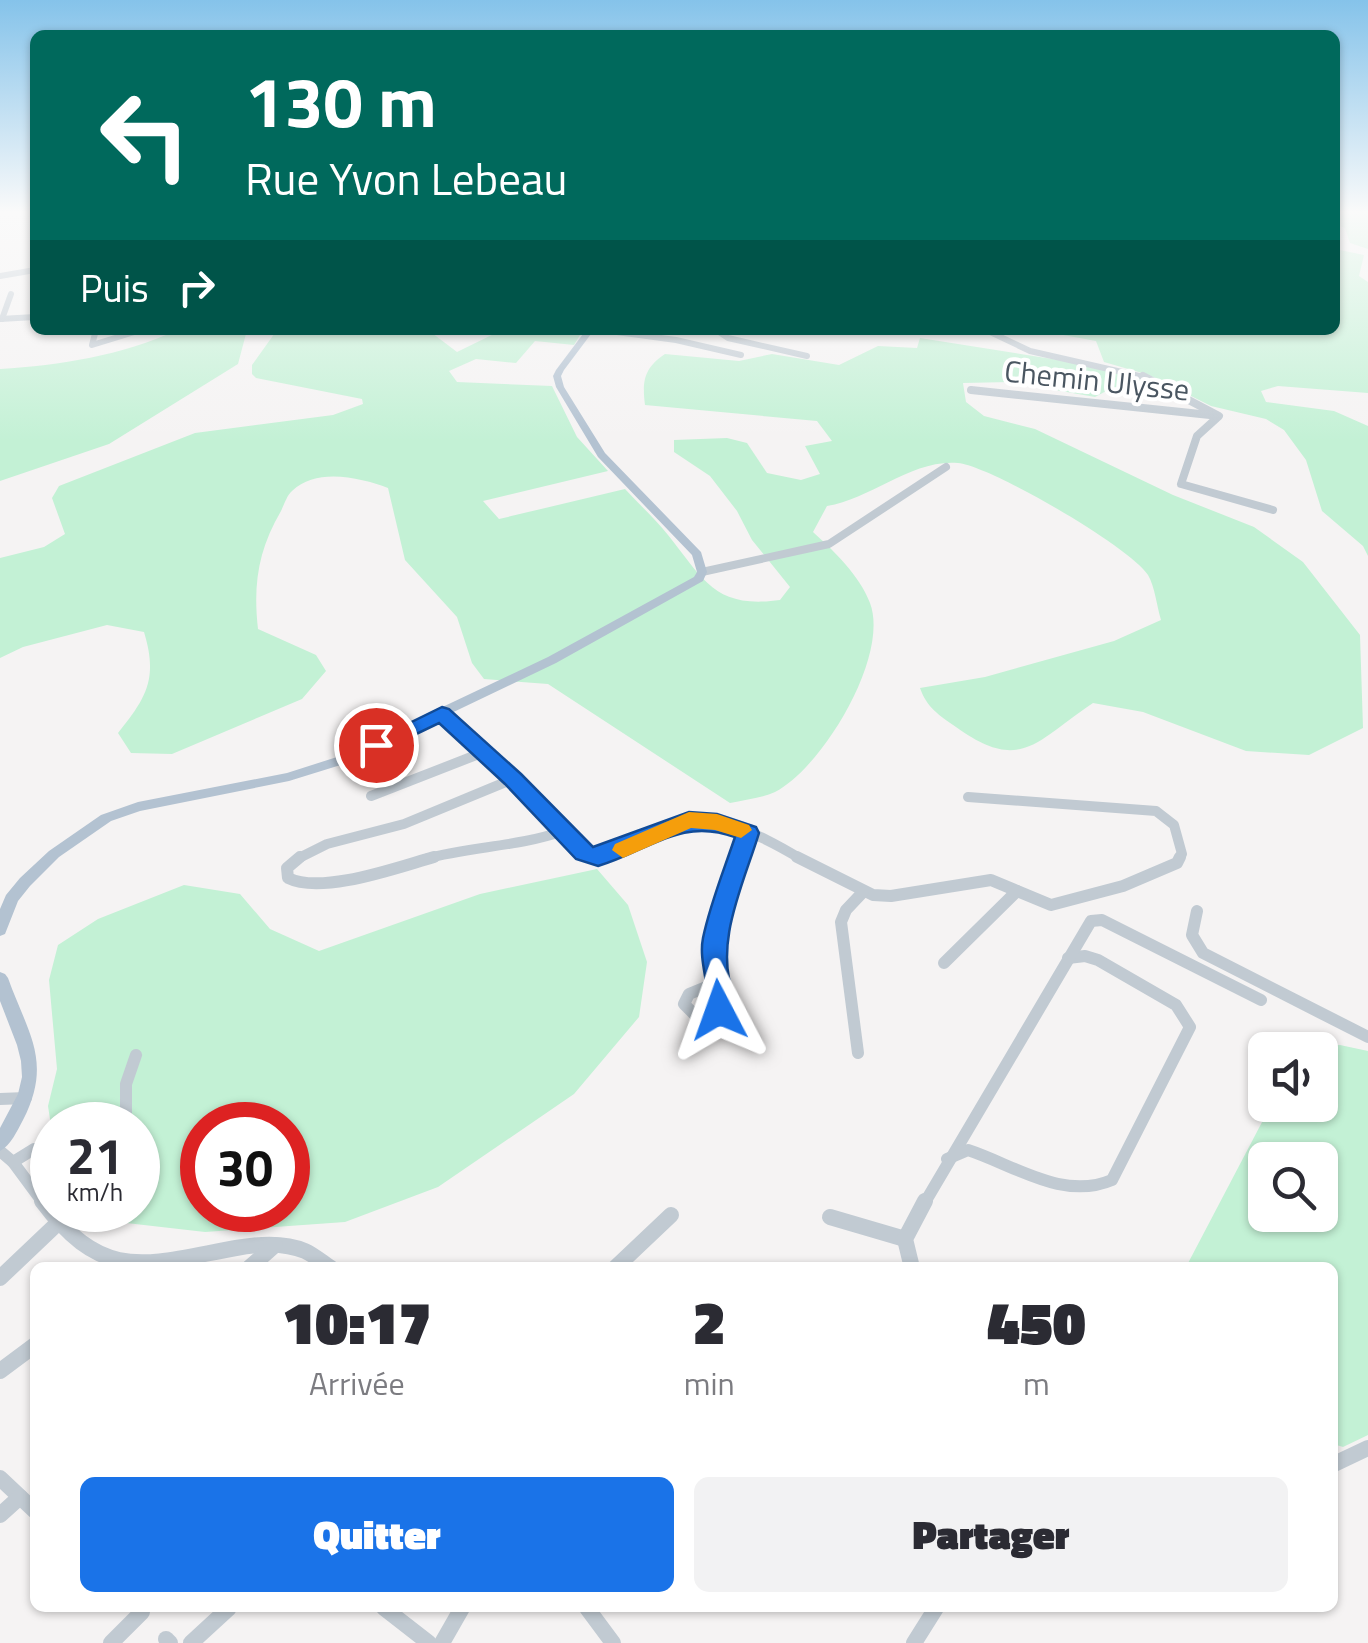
<!DOCTYPE html>
<html lang="fr">
<meta charset="utf-8">
<style>
:root{--surface:#fff;--page:#f2f2f3;--text:#2b2b33;--muted:#7c7c81;--accent:#1a73e8}
body{margin:0;font-family:"Titillium Web",sans-serif;background:var(--page);color:var(--text);height:100vh;display:flex;flex-direction:column;font-size:38px;white-space:nowrap}
*{box-sizing:border-box;margin:0}
p{font-size:32px;color:var(--muted)}
.icon{flex:none;width:55px;height:55px;fill:none;stroke:currentColor;stroke-width:2;stroke-linecap:round;stroke-linejoin:round}
.map{position:relative;flex:1;overflow:hidden}
.drawer{position:absolute;left:30px;top:1262px;width:1308px;height:350px;display:flex;flex-direction:column;background:var(--surface);border-radius:15px;box-shadow:0 2px 8px #0004}
.drawer>*{flex:none}
.guide{position:absolute;left:30px;top:30px;width:1310px;height:305px;border-radius:15px;box-shadow:0 2px 8px #0004;background:#00695c;color:#fff;overflow:hidden}
.fabs{position:absolute;left:1248px;top:1032px;display:grid;gap:20px}
.fabs a{display:grid;place-items:center;width:90px;height:90px;border-radius:15px;background:var(--surface);box-shadow:0 2px 8px #0004;font-size:50px}
.speed{position:absolute;left:30px;top:1102px;display:flex;gap:20px;font-size:50px;font-weight:700;text-align:center}
.speed>*{display:grid;place-content:center;width:130px;height:130px;border-radius:50%;background:var(--surface);box-shadow:0 2px 8px #0004;line-height:1}
.speed small{font-size:25px;font-weight:400}
.speed .limit{border:15px solid #d22;background:#fff;color:#111}
.pin{position:absolute;display:grid;place-items:center;width:85px;height:85px;color:#fff;margin:-42px;border:5px solid #fff;border-radius:50%;box-shadow:0 2px 10px #0007}
.me{position:absolute;width:110px;margin:-55px;rotate:356deg;stroke-linejoin:round;filter:drop-shadow(0 0 8px #0008)}
.turn{display:flex;align-items:center;gap:35px;height:210px;padding:0 50px;font-size:45px}
.turn .icon{width:130px;height:130px;stroke-width:2.5}
.turn b{display:block;font-size:70px;line-height:85px}
.then{display:flex;align-items:center;height:95px;padding:0 50px;background:#0003;gap:20px;font-size:38px}
.eta{display:flex;justify-content:space-evenly;align-items:center;height:170px;text-align:center}
.eta b{font-size:60px;font-weight:800;line-height:70px}
.primary-button{display:flex;gap:20px;margin-top:auto;padding:20px 50px}
.primary-button a{flex:1;height:115px;border-radius:15px;background:var(--accent);color:#fff;font-size:40px;font-weight:800;line-height:115px;text-align:center}
.primary-button a+a{background:var(--page);color:var(--text)}
.map>svg:first-child{display:block}
.green{fill:#c3f1d5;fill-rule:evenodd}
.lines{fill:none;stroke-linecap:round;stroke-linejoin:round}
.minor-far4{stroke:#c1cad2;stroke-width:6}
.minor-far3{stroke:#c1cad2;stroke-width:8}
.minor-far2{stroke:#c1cad2;stroke-width:10}
.minor-far1{stroke:#c1cad2;stroke-width:12}
.minor{stroke:#c1cad2;stroke-width:16}
.major{fill:#b3c2d1;fill-rule:evenodd}
.route{fill:#1a73e8;stroke:#114b97;stroke-width:2.5}
.slow{fill:#f59e0b}
.labels{text-anchor:middle;dominant-baseline:central;stroke-width:8;stroke-linejoin:round;paint-order:stroke}
.far-street-label{font-size:30px;fill:#4a5661;stroke:#fff}
</style>
<div class="map">
<svg width="1368" height="1643" viewBox="0 0 1368 1643">
<rect width="100%" height="100%" fill="#f5f3f3"/>
<g class="green">
<polygon points="1335,212 1368,212 1368,249 1350,243 1345,228 1335,224"/>
<polygon points="1335,249 1364,255 1359,276 1368,282 1368,393 1278,386 1261,391 1266,402 1334,411 1368,426 1368,556 1363,546 1322,511 1306,460 1284,430 1266,419 1211,406 1149,375 1104,362 1096,341 1036,330 1335,330"/>
<path d="M177,330H247L238,364L109,444L0,481V369C61,365 121,356 177,330Z"/>
<path d="M277,330H428L457,352L502,330H583L574,345L535,341L516,363L476,359L449,371L457,382L552,386L577,437L608,471L483,501L499,519L625,489C639,504 655,519 668,535C704,580 715,609 780,600L790,587L752,540L737,511L710,476L674,452V440L727,438L747,443L767,473L801,480L820,474L805,446L832,441L817,421L645,405C642,381 644,368 665,354L739,361L772,354L839,365L878,346L917,348L920,338L1109,368L1153,383L1110,389L1095,397L1010,382L963,383L966,402L984,416L1035,429L1173,495L1254,527L1303,562L1360,635L1363,728L1309,755L1246,751L1143,712L1093,703C1036,741 1021,774 956,727C939,715 927,708 920,688L985,677L1114,641L1161,620C1157,607 1155,587 1148,575C1130,547 991,466 958,463C912,459 871,499 827,506L813,532C834,551 860,576 870,603C890,656 822,768 775,792C762,798 744,800 730,803L548,684L484,679L472,663L457,617L405,560L388,488C361,478 317,467 292,491C287,495 284,505 281,511C258,550 253,585 258,629L316,655L326,671L302,699L172,754L131,753L118,733C147,697 158,678 144,632L107,625L23,647L0,658V558L44,547L65,534L52,498L59,486L195,433L333,415L363,404L362,399L256,378L252,374V365Z"/>
<path d="M597,869L628,905L647,962L639,1017L574,1094L438,1187L345,1222L205,1232L109,1221L95,1210H138V1125H52V1132L48,1106L57,1069L49,980L58,945L98,919L184,885L240,894L270,929L319,951L480,894ZM202,1125H288V1210H202Z"/>
<path d="M1340,1045L1368,1051V1435L1343,1447L1333,1444L1332,1268L1186,1267L1271,1105H1320V1050L1300,1048ZM1320,1160V1215H1265V1160Z"/>
</g>
<g class="lines">
<g class="minor-far4">
<polyline points="0,276 35,270"/>
<polyline points="0,319 35,317"/>
<polyline points="2,319 11,294"/>
<polyline points="96,330 92,345 141,330"/>
<polyline points="602,330 676,340 741,355"/>
<polyline points="716,330 728,338 807,356"/>
<polyline points="986,330 1030,351 1148,378"/>
</g>
<g class="minor-far3">
<polyline points="1143,376 1219,416 1197,436 1181,484 1273,510"/>
<polyline points="971,390 1210,415"/>
<polyline points="702,572 829,544 946,467"/>
</g>
<g class="minor-far2">
<path d="M442,714L585,853C614,857 634,845 660,833C712,809 756,832 801,859"/>
<polyline points="371,796 484,752"/>
<polyline points="968,797 1156,811 1174,825 1182,854 1179,859"/>
<polyline points="297,859 327,844 404,824 513,779"/>
<path d="M425,859C472,846 518,847 563,831"/>
<polyline points="739,859 748,833"/>
</g>
<g class="minor-far1">
<path d="M300,857L287,868L288,878C322,895 398,867 434,857"/>
<polyline points="797,857 873,895 891,896 991,880 1051,905 1123,886 1177,863 1180,857"/>
<polyline points="1197,911 1192,935 1203,953 1368,1037"/>
<polyline points="944,963 1017,891"/>
<polyline points="716,983 689,994 684,1004 699,1019 719,1010 715,940 740,857"/>
<polyline points="858,1053 841,922 846,910 863,892"/>
<polyline points="0,1099 26,1098"/>
<polyline points="126,1125 126,1084 136,1055"/>
<polyline points="0,1151 13,1162 44,1204"/>
<path d="M947,1159L968,1150C1014,1165 1063,1201 1112,1180L1190,1027L1176,1005L1098,960L1085,956L1068,958"/>
<polyline points="13,1162 34,1149 52,1149"/>
<polyline points="924,1204 1091,921 1102,920 1261,1000"/>
</g>
<g class="minor">
<path d="M42,1201C104,1284 146,1264 236,1248C258,1244 284,1242 305,1251C314,1255 323,1263 331,1268"/>
<polyline points="830,1217 905,1239"/>
<polyline points="249,1268 275,1245"/>
<polyline points="615,1268 671,1215"/>
<polyline points="912,1268 905,1239 925,1201"/>
<polyline points="0,1278 60,1221"/>
<polyline points="0,1371 35,1345"/>
<polyline points="1332,1465 1368,1448"/>
<polyline points="0,1478 35,1511"/>
<polyline points="0,1515 20,1497"/>
<polyline points="384,1608 429,1643"/>
<polyline points="587,1608 613,1643"/>
<polyline points="166,1639 170,1643"/>
<polyline points="111,1643 142,1612 138,1608"/>
<polyline points="191,1643 229,1608"/>
<polyline points="442,1643 462,1608"/>
<polyline points="914,1643 936,1608"/>
</g>
<g class="major">
<polygon points="586,330 594,330 564,370 561,376 564,387 605,453 701,552 707,572 703,581 556,663 347,763 289,781 140,811 111,821 59,857 30,886 18,901 5,934 0,936 0,909 6,895 20,878 49,851 101,815 138,802 287,773 337,757 548,657 694,577 697,572 692,555 598,457 556,387 553,376 556,370"/>
<path d="M0,972L5,974L8,978C28,1034 53,1061 23,1120C17,1131 11,1145 0,1151V1128L18,1094L22,1077L21,1061L17,1045L0,1001Z"/>
</g>
</g>
<linearGradient id="sky" x2="0" y2="1"><stop stop-color="#85c3ea"/><stop offset="0.48" stop-color="#fafafa"/><stop offset="1" stop-color="#fafafa" stop-opacity="0"/></linearGradient>
<rect width="1368" height="442" fill="url(#sky)"/>
<path class="route" d="M442,707L449,709L521,774L593,847L689,812L717,814L756,827L759,833C744,883 712,946 735,998L729,1017L719,1020L710,1017L706,1010C712,988 698,963 703,938C710,904 724,870 735,837C680,817 649,851 598,866L576,859L505,784L439,723L383,750L376,752L365,745Z"/>
<polygon class="slow" points="689,812 717,814 749,825 752,830 741,838 715,830 691,828 623,858 612,850 615,844"/>
<g class="labels">
<g class="far-street-label">
<text transform="translate(1097 380) rotate(6)">Chemin Ulysse</text>
</g>
</g>
</svg>
<div class="fabs">
<a><svg class="icon" aria-label="sound" viewBox="0 0 24 24"><path d="M4 9h4l5-4v14l-5-4H4zM17 9q2 3 0 6"/></svg></a>
<a><svg class="icon" aria-label="search" viewBox="0 0 24 24"><circle cx="10" cy="10" r="6"/><path d="M15 15l6 6"/></svg></a>
</div>
<div class="speed"><div>21<small>km/h</small></div><div class="limit">30</div></div>
<div class="pin" style="left:376px;top:745px;background:#d93025"><svg class="icon" aria-label="arrive" viewBox="0 0 24 24"><path d="M6 21V4h12l-3 4 3 4H6"/></svg></div>
<svg class="me" style="left:719px;top:1010px" viewBox="-20 -20 40 40"><path d="M0-17L14 15 0 8-14 15z" fill="#1a73e8" stroke="#fff" stroke-width="4"/></svg>
<div class="guide">
<div class="turn"><svg class="icon" aria-label="left" viewBox="0 0 24 24"><path d="M17 20v-9H6M10 6l-5 5 5 5"/></svg><div><b>130 m</b>Rue Yvon Lebeau</div></div>
<div class="then">Puis<svg class="icon" aria-label="right" viewBox="0 0 24 24"><path d="M7 20v-9h11M14 6l5 5-5 5"/></svg></div>
</div>
<section class="drawer">
<div class="eta">
<div><b>10:17</b><p>Arrivée</p></div>
<div><b>2</b><p>min</p></div>
<div><b>450</b><p>m</p></div>
</div>
<div class="primary-button"><a>Quitter</a><a>Partager</a></div>
</section>
</div>
